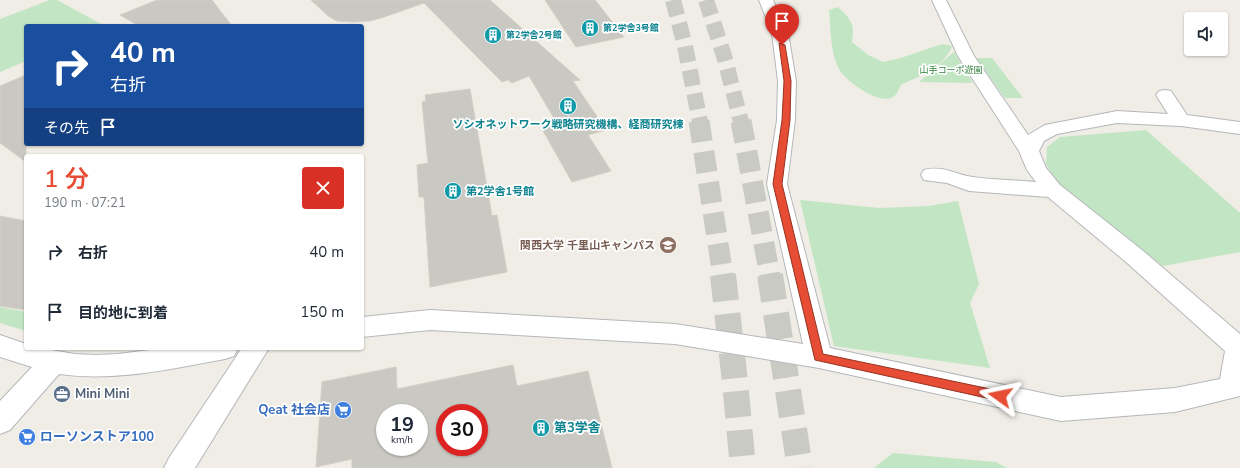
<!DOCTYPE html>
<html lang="ja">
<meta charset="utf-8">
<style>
:root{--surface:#fff;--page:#f6f6f7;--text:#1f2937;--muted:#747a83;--accent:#e64d34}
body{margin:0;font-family:"Nunito Sans","Noto Sans JP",sans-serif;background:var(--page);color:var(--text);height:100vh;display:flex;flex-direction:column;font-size:15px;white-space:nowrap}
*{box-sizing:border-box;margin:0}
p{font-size:13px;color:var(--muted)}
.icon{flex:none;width:22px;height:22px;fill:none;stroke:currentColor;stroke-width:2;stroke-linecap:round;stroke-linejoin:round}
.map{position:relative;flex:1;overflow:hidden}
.drawer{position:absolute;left:24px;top:154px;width:340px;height:196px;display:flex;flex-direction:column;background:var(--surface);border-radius:4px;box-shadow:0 1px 3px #0004}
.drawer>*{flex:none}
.banner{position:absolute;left:24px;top:24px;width:340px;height:122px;border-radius:4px;box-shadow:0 1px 3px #0004;background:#1a4fa0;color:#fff;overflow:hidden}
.buttons{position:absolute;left:1184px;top:12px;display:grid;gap:8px}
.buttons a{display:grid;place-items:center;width:44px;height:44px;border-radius:4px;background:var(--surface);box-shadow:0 1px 3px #0004;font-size:20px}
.speed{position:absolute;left:376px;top:404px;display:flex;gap:8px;font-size:20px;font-weight:700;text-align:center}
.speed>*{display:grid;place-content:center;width:52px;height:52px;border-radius:50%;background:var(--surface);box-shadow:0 1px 3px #0004;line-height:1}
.speed small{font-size:10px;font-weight:400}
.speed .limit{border:6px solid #d22;background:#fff;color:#111}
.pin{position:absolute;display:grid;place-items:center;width:34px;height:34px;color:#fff;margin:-41px -17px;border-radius:50% 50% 50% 0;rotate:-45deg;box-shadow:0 0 4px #0007}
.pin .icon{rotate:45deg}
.me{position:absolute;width:44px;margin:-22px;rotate:282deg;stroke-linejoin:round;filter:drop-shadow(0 0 3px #0008)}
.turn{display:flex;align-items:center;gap:14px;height:84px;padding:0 20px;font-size:18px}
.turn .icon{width:52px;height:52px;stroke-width:2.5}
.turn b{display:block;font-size:28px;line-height:34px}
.then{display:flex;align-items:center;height:38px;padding:0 20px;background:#0003;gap:8px;font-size:15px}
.round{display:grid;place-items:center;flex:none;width:42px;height:42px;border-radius:4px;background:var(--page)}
.overview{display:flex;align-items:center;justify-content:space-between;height:68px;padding:0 20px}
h1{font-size:24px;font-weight:600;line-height:30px;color:var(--accent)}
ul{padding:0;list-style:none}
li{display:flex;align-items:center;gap:12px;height:60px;padding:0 20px}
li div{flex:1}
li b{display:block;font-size:15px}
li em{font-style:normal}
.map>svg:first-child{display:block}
.green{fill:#c2e6c4}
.building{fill:#cac8c2;stroke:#d3cfc3;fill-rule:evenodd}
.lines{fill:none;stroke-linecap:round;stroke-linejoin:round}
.highway-tunnel-far2{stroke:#cacac5;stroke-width:16;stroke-dasharray:16 8;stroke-linecap:butt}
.highway-tunnel-far1{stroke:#cacac5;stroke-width:21;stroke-dasharray:21 10;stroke-linecap:butt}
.highway-tunnel{stroke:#cacac5;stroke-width:26;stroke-dasharray:26 13;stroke-linecap:butt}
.minor-casing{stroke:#b5b7bb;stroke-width:2}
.minor{fill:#fff;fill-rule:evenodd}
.route{fill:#e64d34;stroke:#963222}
.labels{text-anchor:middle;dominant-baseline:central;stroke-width:3.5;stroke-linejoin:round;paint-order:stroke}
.far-culture-label{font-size:9px;font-weight:bold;fill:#0d838f;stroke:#fff;text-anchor:start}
.far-park-label{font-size:9px;fill:#36823f;stroke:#fff}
.culture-label{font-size:11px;font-weight:bold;fill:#0d838f;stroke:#fff}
.education-label{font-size:11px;font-weight:bold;fill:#785e54;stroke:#fff;text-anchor:end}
.near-service-label{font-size:13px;font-weight:bold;fill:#4e5e75;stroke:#fff;text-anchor:start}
.near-shop-label{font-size:13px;font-weight:bold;fill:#366cbe;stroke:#fff;text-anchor:end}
.near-culture-label{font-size:13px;font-weight:bold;fill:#0d838f;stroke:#fff;text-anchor:start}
</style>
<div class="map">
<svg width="1240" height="468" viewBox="0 0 1240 468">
<rect width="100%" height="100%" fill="#efede5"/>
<g class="green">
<polygon points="50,0 57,0 105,26 26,26 26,61 0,72 0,19"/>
<path d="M838,7C851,19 855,24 852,42L868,55L883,62L901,58L942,44L952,46C945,66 920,77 902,84C899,88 896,97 891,98C877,103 849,83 841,72C830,56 831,29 829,10Z"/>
<polygon points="954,52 973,83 919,82"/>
<polygon points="976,58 992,58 1023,98 1005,98"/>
<polygon points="1146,130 1240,213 1240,252 1163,266 1064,190 1053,176 1046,164 1047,147 1060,137"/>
<polygon points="800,200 879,208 929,206 958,201 979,284 970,303 990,368 834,346"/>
<polygon points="0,307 26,312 26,331 0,323"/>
<polygon points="893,453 996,462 1007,468 874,468"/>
</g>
<g class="building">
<polygon points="157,0 212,0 232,26 139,26 120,15"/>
<polygon points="311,0 490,0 580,80 573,81 606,130 588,135 611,171 572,182 542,129 558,125 529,76 512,83 508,80 502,82 424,3 384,17 370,21 353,22 337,21 328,16"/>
<polygon points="545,0 595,0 624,37 576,47"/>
<polygon points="26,75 26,162 0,143 0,86"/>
<polygon points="470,89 492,216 497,215 507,272 430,287 424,197 419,197 417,165 428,163 422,102 426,101 425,95"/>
<polygon points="0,216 26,221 26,310 0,306"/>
<path d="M513,365L517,386L588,371L612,468H352V459L316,467L322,382L396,367L397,389ZM385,413H419V447H385ZM445,413H479V447H445Z"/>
</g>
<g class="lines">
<g class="highway-tunnel-far2">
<polyline points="673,0 685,46 700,122"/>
<polyline points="706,0 725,59 741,122"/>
</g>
<g class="highway-tunnel-far1">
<polyline points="699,121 723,276"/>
<polyline points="741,121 770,276"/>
</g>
<g class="highway-tunnel">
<polyline points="723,275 735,382 743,468"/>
<polyline points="770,275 800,468"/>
</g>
<defs>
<g id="minor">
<path d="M759,0H773L788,33L796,81L795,120L787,184L830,348L1061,397L1175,388L1220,379L1225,351L1126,262L1048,197L969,191L947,183L924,180L921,175L924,170C944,165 955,175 973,177C993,180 1015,180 1036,182L1027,170L1019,151L958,56L932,0H946L974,56L1028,135L1045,125L1117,111L1168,114L1156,95L1159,91L1165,90L1171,91L1187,115L1240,122V134L1181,126L1117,123L1057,134L1044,141L1039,151L1046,168L1060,185L1142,250L1240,334V396L1175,412L1061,421L819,368L675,344L430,330L362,337V317L430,310L675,324L803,344L767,184L777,120L778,81L772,33Z"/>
<path d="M0,335L26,344V348H41L74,354L96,355L118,354L165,348H238L234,356L225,359C170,369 115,382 59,374L10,430L0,434V401L32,367L0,357Z"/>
<polygon points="242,348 269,348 195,468 164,468 169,458"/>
</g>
</defs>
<use href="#minor" class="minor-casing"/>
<use href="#minor" class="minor"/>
</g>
<polygon class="route" points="779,43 785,45 791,81 790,120 782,184 823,354 1000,391 1004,393 1006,396 1004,400 1000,401 815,360 773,184 782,120 784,81"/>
<defs>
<symbol id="building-disc" viewBox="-11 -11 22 22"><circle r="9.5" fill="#0f9aa8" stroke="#fff"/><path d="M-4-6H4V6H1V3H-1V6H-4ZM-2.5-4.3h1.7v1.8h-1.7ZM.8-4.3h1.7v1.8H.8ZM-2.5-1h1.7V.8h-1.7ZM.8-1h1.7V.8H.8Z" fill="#fff"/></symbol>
<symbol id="university-disc" viewBox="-11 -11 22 22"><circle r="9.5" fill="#8d6e63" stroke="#fff"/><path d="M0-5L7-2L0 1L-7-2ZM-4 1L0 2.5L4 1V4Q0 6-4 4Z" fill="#fff"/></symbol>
<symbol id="office-disc" viewBox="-11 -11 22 22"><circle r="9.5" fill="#5c6f8a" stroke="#fff"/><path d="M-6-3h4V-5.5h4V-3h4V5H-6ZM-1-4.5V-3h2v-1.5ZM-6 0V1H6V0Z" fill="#fff"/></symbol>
<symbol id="supermarket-disc" viewBox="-11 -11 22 22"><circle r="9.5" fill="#3f7fe0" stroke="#fff"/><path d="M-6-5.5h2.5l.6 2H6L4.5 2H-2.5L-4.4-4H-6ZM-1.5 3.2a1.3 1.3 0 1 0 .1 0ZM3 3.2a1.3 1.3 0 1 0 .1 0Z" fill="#fff"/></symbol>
</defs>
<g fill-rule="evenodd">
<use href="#building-disc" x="580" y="18" width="20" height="20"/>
<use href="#building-disc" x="483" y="25" width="20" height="20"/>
<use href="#building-disc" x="558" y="96" width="20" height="20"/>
<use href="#building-disc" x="443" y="181" width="20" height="20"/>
<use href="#university-disc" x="658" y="235" width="20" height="20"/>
<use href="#office-disc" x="52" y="384" width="20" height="20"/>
<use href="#supermarket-disc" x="333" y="400" width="20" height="20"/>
<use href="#building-disc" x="531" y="418" width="20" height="20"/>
<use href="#supermarket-disc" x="17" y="427" width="20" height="20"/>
</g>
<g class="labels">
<g class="far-culture-label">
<text x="603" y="28">第2学舎3号館</text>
<text x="506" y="35">第2学舎2号館</text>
</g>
<g class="far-park-label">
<text x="951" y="70">山手コーポ遊園</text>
</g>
<g class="culture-label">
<text x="568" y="124">ソシオネットワーク戦略研究機構、経商研究棟</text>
<text x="466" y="191" text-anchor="start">第2学舎1号館</text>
</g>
<g class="education-label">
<text x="655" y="245">関西大学 千里山キャンパス</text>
</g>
<g class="near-service-label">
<text x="75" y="394">Mini Mini</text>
</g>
<g class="near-shop-label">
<text x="330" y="410">Qeat 社会店</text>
<text x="40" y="437" text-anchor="start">ローソンストア100</text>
</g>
<g class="near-culture-label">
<text x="554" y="428">第3学舎</text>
</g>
</g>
</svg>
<div class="buttons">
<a><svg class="icon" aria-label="sound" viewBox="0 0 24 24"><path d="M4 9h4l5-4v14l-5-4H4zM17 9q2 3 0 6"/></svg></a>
</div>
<div class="speed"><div>19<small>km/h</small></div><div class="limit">30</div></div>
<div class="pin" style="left:782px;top:45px;background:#d93025"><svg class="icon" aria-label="arrive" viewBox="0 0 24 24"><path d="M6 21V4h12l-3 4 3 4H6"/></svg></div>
<svg class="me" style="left:1000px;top:396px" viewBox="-20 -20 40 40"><path d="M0-17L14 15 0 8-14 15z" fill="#e64d34" stroke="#fff" stroke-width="4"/></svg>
<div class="banner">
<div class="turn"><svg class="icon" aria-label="right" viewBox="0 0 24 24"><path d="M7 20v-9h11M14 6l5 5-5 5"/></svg><div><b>40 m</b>右折</div></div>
<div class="then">その先<svg class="icon" aria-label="arrive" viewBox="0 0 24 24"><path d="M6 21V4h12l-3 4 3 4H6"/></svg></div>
</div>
<section class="drawer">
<div class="overview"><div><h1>1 分</h1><p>190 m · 07:21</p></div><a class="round" style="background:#d93025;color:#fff"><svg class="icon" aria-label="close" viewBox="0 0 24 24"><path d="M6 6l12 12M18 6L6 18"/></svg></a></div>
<ul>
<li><svg class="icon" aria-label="right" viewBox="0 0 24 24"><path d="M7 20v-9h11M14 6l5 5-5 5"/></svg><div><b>右折</b></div><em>40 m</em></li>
<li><svg class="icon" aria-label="arrive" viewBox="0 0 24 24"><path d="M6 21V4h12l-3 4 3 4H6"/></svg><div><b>目的地に到着</b></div><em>150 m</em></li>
</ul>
</section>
</div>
